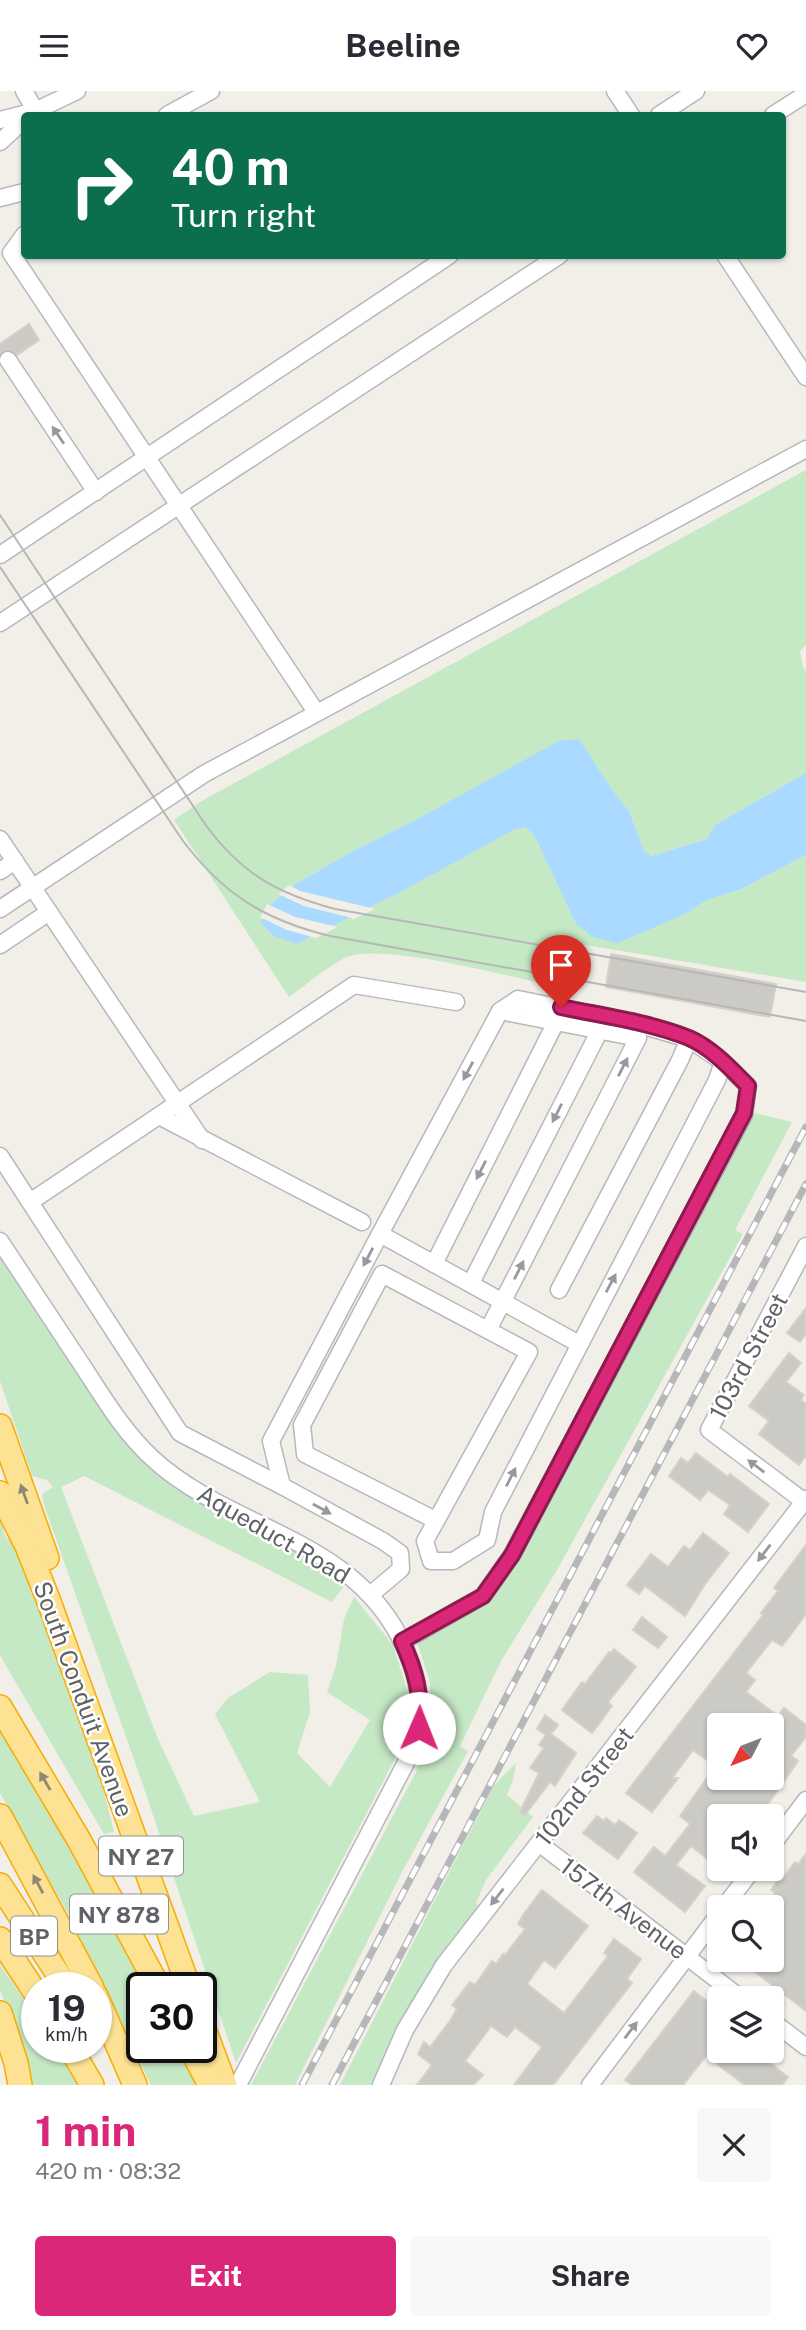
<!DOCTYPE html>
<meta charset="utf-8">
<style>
:root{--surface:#fff;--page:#f7f7f7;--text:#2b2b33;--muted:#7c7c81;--accent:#db2777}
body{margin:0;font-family:"Public Sans",sans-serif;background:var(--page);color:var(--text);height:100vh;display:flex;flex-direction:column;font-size:26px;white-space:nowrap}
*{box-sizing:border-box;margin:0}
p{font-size:23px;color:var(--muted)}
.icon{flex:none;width:38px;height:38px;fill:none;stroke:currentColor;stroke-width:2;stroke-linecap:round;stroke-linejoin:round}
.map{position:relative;height:1994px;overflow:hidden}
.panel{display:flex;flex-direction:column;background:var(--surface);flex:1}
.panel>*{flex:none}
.top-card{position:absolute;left:21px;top:21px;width:765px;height:147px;border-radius:7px;box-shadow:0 2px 5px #0004;background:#0b6e4f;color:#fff;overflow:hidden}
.needle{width:46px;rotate:228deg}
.tools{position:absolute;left:707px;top:1622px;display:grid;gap:14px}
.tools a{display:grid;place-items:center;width:77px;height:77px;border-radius:7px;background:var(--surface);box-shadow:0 2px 5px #0004;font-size:35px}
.speed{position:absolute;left:21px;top:1881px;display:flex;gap:14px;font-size:35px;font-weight:700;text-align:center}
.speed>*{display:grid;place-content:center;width:91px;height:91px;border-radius:50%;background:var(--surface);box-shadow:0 2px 5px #0004;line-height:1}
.speed small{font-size:18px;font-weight:400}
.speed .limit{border:4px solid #111;border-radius:10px;background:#fff;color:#111}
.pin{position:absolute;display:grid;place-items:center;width:60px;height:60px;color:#fff;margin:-72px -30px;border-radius:50% 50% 50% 0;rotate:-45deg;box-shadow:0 0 7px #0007}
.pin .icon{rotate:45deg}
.me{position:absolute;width:77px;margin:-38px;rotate:1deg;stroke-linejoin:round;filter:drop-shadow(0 0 5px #0008)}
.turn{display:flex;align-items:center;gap:24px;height:147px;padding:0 35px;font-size:32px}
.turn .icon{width:91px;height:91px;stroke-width:2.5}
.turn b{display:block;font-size:49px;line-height:60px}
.round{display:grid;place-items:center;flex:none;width:74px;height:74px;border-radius:7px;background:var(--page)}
.head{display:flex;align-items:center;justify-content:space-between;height:119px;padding:0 35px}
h1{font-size:42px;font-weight:700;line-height:52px;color:var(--accent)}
.button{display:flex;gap:14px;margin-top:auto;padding:14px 35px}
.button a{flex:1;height:80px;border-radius:7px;background:var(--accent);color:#fff;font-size:28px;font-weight:700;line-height:80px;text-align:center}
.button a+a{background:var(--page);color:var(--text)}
header{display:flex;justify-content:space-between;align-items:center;height:91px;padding:0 35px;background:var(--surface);font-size:32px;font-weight:700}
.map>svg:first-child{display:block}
.green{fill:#c5e8c5}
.water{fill:#aadaff}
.pier{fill:#f1efe8}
.building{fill:#cccac5;stroke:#d6d1c6;stroke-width:2}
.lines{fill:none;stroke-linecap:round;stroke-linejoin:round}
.minor-tunnel{stroke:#ccccc8;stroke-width:16;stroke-dasharray:16 8;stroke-linecap:butt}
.minor-casing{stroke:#b5b8bc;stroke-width:19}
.highway-casing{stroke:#f9ab00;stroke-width:26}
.minor{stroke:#fff;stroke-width:16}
.highway{stroke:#fde293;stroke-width:23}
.tram{stroke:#b6b7b8;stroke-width:2}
.rail-casing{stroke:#b6b7b8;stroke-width:7}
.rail{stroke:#fff;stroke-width:4.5;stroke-dasharray:13;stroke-linecap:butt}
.oneway{fill:#979a9d}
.oneway2{fill:#8e8975}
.route-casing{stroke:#8e194d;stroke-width:18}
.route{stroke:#db2777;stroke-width:12}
.labels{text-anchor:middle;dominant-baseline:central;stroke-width:5;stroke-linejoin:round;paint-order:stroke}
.shield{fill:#fff;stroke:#8f9295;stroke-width:2}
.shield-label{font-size:23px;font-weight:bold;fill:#5f6368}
.street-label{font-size:24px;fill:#5f6368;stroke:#fff}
</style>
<header><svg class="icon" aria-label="menu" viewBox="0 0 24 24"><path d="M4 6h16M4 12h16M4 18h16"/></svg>Beeline<svg class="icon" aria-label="heart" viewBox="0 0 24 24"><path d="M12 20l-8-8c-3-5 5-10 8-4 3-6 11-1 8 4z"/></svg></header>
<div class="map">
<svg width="806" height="1994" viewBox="0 0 806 1994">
<rect width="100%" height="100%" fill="#f1efe8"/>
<g class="green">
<path d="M806,379V554L800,560L803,576L806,581V682L715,734L707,748L652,765L644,760L629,720L613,700L579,648L355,759L297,792L270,814L297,853L408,797L515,737L525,736L534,744L576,833L687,822L707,809L741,798L806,764V891L550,848L545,893C503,884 382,852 347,866C332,872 303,896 289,906L174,729L200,711Z"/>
<polygon points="738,1018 792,1031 735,1139 743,1143 557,1479 501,1570 460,1655 468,1660 402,1781 295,1994 251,1994 416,1681 432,1630 430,1591 418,1554 419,1550 477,1518 496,1500 512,1470 501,1464"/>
<polygon points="0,1165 114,1337 143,1371 176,1397 312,1470 335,1484 344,1495 332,1511 84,1385 61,1396 158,1648 194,1725 260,1711 215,1623 228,1607 270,1581 308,1584 310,1621 297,1662 330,1696 370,1629 327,1601 336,1575 344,1528 354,1506 393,1554 410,1608 399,1660 236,1972 143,1694 44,1414 42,1403 53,1396 47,1389 32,1385 0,1290"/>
<polygon points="0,1430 6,1448 14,1445 97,1672 114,1741 104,1743 0,1564"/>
<polygon points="0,1635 102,1812 148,1897 142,1897 142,1956 180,1957 199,1994 151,1994 70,1826 0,1702"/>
<polygon points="516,1672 513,1689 507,1704 533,1726 486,1789 476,1812 479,1816 403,1929 372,1994 340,1994 494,1694"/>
<polygon points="0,1874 37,1927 37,1956 55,1957 77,1994 27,1994 16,1939 0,1899"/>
</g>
<polygon class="water" points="579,648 613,700 629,720 644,760 652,765 707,748 715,734 806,682 806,764 741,798 707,809 687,822 618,852 593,846 576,833 534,744 525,736 515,738 408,797 297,853 274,845 261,832 270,814 297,792 355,759 423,725 559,650"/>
<g class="pier">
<polygon points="289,794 300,800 375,818 352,829 352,827 304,815 278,803"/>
<polygon points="267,813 295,826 338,836 316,847 287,839 260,826"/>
</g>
<g class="building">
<polygon points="29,233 39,249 17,264 8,259 0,263 0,253"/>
<polygon points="611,863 776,893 770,926 606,896"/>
<polygon points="806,1217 806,1243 800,1251 787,1242"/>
<polygon points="789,1262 801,1272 786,1291 804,1304 801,1309 806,1313 806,1364 799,1374 759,1343 769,1330 749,1315"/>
<polygon points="696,1362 728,1386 730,1383 769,1413 748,1441 724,1423 730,1414 708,1399 700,1409 669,1385 681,1367 688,1372"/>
<polygon points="703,1442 729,1462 705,1493 685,1525 645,1495 639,1503 627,1494 651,1463 668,1476 684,1455 690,1459"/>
<polygon points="806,1454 806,1523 782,1555 772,1549 746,1582 755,1589 746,1601 778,1625 784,1617 806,1634 806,1646 791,1665 798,1670 759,1726 719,1726 719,1777 691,1755 676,1774 705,1795 685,1821 634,1781 654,1756 665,1765 690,1733 680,1725 707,1687 772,1687 772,1634 719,1634 719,1678 693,1659 672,1687 678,1687 652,1721 626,1702 763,1524 761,1522 778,1500 774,1497"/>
<polygon points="642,1526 667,1546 658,1557 633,1539"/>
<polygon points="614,1558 636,1576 608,1611 612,1615 592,1642 562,1619 582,1591 585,1593 609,1561 611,1562"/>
<polygon points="545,1624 558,1634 551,1643 576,1662 555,1695 550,1691 525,1724 520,1721 539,1682 530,1677 544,1657 539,1654 546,1644 537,1638"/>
<polygon points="597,1725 604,1730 606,1727 615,1734 619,1729 637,1742 618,1768 583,1742"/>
<polygon points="806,1763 806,1920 750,1877 756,1869 772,1869 772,1816 764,1816 775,1802 771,1799 778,1789 780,1791 795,1771 798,1773"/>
<polygon points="542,1799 588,1835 555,1877 544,1869 527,1893 564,1922 608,1865 604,1862 614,1848 641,1868 627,1888 632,1892 553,1994 514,1994 542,1956 515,1936 507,1946 491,1935 465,1970 483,1984 473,1994 417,1994 432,1974 418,1963 424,1951 430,1956 450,1930 457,1918 452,1914 470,1891 475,1894 492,1870 496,1873 503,1863 505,1864 525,1838 518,1833 523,1824"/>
<polygon points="694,1900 719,1920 719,1960 754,1960 788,1986 782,1994 745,1994 706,1965 683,1994 632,1994 625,1989"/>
</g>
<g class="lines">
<polyline class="minor-tunnel" points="0,257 8,269"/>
<defs>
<g id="minor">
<polyline points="24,0 38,24"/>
<polyline points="615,0 631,24"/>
<polyline points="167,24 211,0"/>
<polyline points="659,24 696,0"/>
<polyline points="773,24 806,3"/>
<polyline points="0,29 35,20 77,0"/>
<polyline points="0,51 24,29"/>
<polyline points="0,107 24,101"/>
<polyline points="24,144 11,162 316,621"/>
<polyline points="725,164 806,286"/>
<polyline points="8,269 96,401"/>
<polyline points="0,464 450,164"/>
<polyline points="0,532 560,164"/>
<polyline points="0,748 202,1049"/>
<polyline points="0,780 15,770"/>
<polyline points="0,818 204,683 806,358"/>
<polyline points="0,854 49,821"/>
<polyline points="159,1025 362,1131"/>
<polyline points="0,1065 180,1342 282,1395"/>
<polyline points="30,1111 354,894 456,911"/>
<polyline points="380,1143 500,920 518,908 630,931 689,948 723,971 748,995 744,1024 512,1464 483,1505 402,1551"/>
<path d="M0,1150C27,1191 54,1232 82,1274C103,1306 123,1340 152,1367C232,1441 355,1445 405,1557C421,1591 424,1624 412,1660L238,1994"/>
<polyline points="806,1155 709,1339 806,1412"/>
<polyline points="434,1173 556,931"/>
<polyline points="471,1192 600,939"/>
<polyline points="559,1199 680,969 689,948"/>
<polyline points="488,1239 638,947 500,920"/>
<polyline points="435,1429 305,1363 302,1334 382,1183 529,1261 425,1450 431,1470 453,1470 487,1449 493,1421 717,989 723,971"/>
<polyline points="370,1504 401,1478 400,1462 383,1450 282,1395 271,1350 380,1143 579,1253"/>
<polyline points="540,1753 742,1908"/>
<polyline points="772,1754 806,1709"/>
<polyline points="724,1816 753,1778"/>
<polyline points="772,1930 806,1956"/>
<polyline points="381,1994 405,1939 444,1874 806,1408"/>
<polyline points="590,1994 719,1823"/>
</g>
<g id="highway">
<polyline points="0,1335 47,1467"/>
<polyline points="0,1402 27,1455 48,1508 189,1897"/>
<polyline points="0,1616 79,1749 159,1897"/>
<polyline points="0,1725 92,1897"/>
<polyline points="0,1794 67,1897"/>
<polyline points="0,1848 37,1904"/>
<polyline points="96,1905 135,1994"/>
<polyline points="0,1922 16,1972 20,1994"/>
<polyline points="201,1930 225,1994"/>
<polyline points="70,1956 92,1994"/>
<polyline points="190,1956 210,1994"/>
</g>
</defs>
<use href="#minor" class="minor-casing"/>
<use href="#highway" class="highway-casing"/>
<use href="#minor" class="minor"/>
<use href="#highway" class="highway"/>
<g class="tram">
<path d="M0,424L207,736C243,784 279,803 335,818L806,901"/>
<path d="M0,476L183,750C224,804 265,829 330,845L806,930"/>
</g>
<defs>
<g id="rail">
<polyline points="302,1994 806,1036"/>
<polyline points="332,1994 806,1093"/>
</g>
</defs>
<use href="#rail" class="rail-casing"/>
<use href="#rail" class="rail"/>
</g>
<defs><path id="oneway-solid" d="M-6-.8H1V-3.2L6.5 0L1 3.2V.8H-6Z" transform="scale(1.75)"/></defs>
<g class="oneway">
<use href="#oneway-solid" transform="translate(58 344) rotate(-124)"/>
<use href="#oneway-solid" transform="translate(623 976) rotate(-63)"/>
<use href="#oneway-solid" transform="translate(468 980) rotate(118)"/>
<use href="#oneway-solid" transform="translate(557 1022) rotate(117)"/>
<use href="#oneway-solid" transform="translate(481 1079) rotate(117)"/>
<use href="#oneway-solid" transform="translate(368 1166) rotate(118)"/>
<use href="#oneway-solid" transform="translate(519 1179) rotate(-63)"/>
<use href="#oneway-solid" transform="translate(611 1192) rotate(-62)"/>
<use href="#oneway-solid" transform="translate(756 1375) rotate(-143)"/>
<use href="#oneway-solid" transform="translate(511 1386) rotate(-63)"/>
<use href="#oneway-solid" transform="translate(322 1418) rotate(29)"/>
<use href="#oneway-solid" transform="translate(764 1462) rotate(128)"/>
<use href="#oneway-solid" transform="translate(497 1806) rotate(128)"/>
<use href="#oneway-solid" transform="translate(631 1939) rotate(-53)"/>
</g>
<g class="oneway2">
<use href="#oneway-solid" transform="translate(24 1403) rotate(-110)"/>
<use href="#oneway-solid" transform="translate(45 1690) rotate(-120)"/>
<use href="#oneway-solid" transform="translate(38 1793) rotate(-118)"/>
</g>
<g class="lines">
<defs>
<path id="route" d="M419,1637C423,1605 415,1579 402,1550L483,1505L512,1464L744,1022L748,995C731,978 712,957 689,947C649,931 603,925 561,916"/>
</defs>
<use href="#route" class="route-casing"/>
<use href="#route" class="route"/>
</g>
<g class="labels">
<g class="shield">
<rect x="99" y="1745.5" width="84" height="39" rx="5"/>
<rect x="70" y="1803.5" width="98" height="39" rx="5"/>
<rect x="11" y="1825.5" width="46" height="39" rx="5"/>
</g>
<g class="shield-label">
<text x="141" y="1765">NY 27</text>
<text x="119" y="1823">NY 878</text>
<text x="34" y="1845">BP</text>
</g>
<g class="street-label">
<text transform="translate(748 1265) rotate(-62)">103rd Street</text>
<text transform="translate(274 1443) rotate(30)">Aqueduct Road</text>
<text transform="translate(84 1608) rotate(70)">South Conduit Avenue</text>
<text transform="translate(584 1695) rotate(-52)">102nd Street</text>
<text transform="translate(624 1817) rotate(37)">157th Avenue</text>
</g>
</g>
</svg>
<div class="tools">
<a><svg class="needle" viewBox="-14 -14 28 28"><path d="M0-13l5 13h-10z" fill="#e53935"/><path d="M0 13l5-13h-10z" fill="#7c7c81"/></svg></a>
<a><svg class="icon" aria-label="sound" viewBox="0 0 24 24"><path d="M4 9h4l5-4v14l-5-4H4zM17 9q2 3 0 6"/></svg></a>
<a><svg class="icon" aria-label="search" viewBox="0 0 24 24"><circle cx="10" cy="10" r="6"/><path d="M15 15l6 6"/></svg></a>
<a><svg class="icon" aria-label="layers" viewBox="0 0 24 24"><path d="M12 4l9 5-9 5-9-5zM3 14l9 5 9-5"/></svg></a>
</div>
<div class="speed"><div>19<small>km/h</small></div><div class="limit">30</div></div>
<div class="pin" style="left:561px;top:916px;background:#d93025"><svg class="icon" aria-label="arrive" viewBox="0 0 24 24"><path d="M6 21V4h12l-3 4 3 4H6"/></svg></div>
<svg class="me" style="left:419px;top:1637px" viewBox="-20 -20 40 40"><circle r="19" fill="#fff"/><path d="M0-13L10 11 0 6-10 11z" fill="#db2777"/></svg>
<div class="top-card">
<div class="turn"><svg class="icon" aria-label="right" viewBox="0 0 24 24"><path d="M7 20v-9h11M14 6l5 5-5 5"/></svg><div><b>40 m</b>Turn right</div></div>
</div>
</div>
<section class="panel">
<div class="head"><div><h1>1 min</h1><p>420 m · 08:32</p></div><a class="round"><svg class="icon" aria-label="close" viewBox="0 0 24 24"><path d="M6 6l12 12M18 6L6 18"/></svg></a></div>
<div class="button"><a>Exit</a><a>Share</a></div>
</section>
